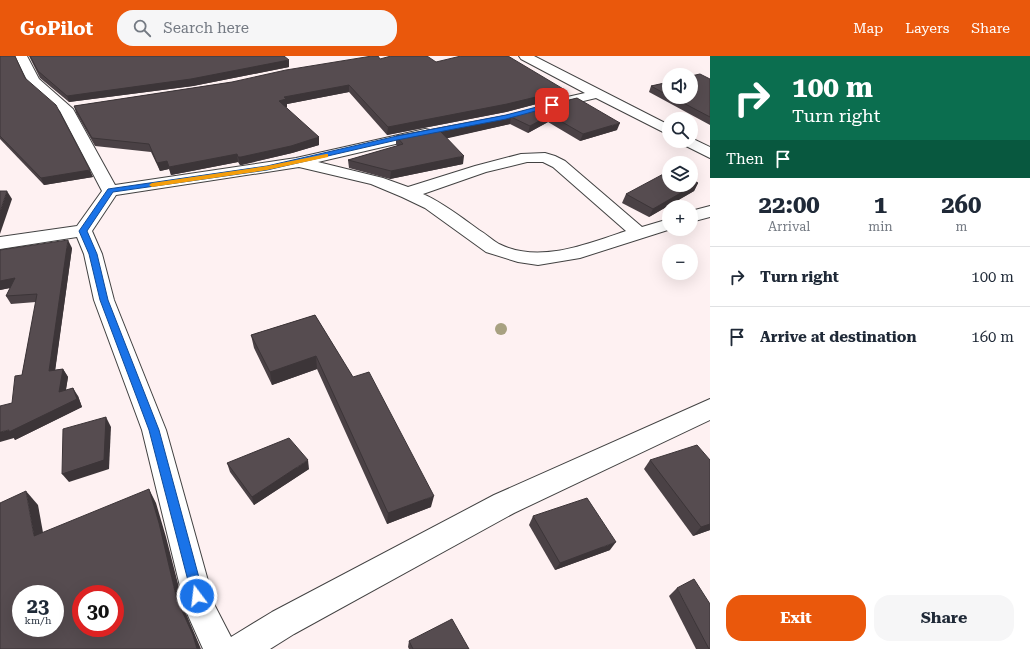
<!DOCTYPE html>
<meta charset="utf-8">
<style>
:root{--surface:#fff;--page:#f6f6f7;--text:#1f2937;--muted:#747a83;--line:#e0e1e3;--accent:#ea580c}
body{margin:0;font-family:"Roboto Serif",serif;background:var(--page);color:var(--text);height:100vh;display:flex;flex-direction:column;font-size:15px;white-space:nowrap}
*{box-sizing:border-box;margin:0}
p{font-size:13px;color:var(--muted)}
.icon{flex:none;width:22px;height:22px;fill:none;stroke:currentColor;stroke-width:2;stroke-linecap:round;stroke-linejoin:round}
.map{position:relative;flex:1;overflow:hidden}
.drawer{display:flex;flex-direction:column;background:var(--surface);width:320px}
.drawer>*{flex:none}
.guide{background:#0b6e4f;color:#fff;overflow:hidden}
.controls{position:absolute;left:662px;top:12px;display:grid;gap:8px}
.controls a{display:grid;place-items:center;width:36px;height:36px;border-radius:50%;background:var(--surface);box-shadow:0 4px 16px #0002;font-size:20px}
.speed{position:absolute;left:12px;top:529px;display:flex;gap:8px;font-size:20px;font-weight:700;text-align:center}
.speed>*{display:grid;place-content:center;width:52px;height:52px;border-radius:50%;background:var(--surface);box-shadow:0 4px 16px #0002;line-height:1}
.speed small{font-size:10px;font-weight:400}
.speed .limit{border:6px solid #d22;background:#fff;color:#111}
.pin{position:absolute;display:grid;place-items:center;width:34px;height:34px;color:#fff;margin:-17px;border-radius:8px;box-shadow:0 2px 6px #0006}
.me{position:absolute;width:44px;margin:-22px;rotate:345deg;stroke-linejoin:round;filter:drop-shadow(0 0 3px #0008)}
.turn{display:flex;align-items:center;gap:14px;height:84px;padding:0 16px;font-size:18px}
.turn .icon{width:52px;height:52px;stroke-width:2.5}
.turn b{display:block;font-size:28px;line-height:34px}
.then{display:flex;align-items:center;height:38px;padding:0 16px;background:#0003;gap:8px;font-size:15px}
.eta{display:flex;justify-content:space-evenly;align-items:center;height:68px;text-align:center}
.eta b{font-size:24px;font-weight:700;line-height:28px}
.cta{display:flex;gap:8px;margin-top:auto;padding:8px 16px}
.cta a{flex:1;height:46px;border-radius:16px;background:var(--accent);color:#fff;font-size:16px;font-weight:700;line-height:46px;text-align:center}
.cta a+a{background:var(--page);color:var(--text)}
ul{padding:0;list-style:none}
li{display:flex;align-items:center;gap:12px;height:60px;padding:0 16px;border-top:1px solid var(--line)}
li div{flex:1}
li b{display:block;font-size:15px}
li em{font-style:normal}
header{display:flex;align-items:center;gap:24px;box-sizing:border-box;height:56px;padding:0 20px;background:var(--accent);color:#fff}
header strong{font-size:19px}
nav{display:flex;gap:22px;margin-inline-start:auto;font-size:14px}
.search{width:280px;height:36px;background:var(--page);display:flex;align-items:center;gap:10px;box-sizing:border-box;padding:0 14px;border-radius:16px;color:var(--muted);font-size:15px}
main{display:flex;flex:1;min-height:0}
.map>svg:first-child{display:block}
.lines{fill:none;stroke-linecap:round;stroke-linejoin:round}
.street-casing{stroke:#424242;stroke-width:2}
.street{fill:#fff;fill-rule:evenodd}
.tree{fill:#a8a181}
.wall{fill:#4a4145}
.shaded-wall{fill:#3c3538}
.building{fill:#564c50;stroke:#3c3538;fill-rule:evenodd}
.route{fill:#1a73e8;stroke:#114b97}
.slow{fill:#f59e0b}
</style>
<header>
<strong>GoPilot</strong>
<div class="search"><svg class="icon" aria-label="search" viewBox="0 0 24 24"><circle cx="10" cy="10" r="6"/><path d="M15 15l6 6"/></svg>Search here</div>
<nav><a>Map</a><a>Layers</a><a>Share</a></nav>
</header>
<main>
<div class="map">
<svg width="710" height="593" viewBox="0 0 710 593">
<rect width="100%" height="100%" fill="#fef1f2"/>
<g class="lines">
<defs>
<g id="street">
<path d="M15,0H27L39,23L73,53L115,129L296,102L425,73L430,74L432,77L430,80L318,106L383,122L408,131L475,110L521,98L545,97L555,100L565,105L642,171L669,163V173H671L580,202L538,209L518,206L486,196L425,152L402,141L371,128L299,111L116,139L92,175L102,198L114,244L166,374L215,550L231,581L272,556L494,439L710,343V364L514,457L294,578L270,593H203L186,555L142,374L94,244L84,198L77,181L0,193V181L77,170L102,135L60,55L29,28ZM527,106H543L553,111L626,175C587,188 539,208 499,188C492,184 486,178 479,174C461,161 443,147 423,138L486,116Z"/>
<polygon points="519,0 534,0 669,69 669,79 596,42 550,53 545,52 543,49 545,46 585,37 521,3"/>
<polygon points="691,82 710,91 710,102 682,88 680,85 691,85"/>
<polygon points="710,150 710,161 691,166 691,155"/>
</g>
</defs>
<use href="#street" class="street-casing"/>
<use href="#street" class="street"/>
</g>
<circle class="tree" cx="501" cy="273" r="6"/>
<g class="wall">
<polygon points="0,0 25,22 93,121 44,129 0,83"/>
<polygon points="29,0 284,0 289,11 193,30 69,46 40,22"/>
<polygon points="380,3 436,6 563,41 506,56 387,79 349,36 287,48 287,51 286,51 319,89 292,97 242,109 240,109 238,106 171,119 169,113 160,115 151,96 95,90 76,57 74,50 232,26"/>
<polygon points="710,23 710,69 649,36 651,30 669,26 669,41 691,41"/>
<polygon points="577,42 617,74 580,85 548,66 528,77 510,68 446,82 463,108 390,123 349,112 348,104 397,90 396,88 396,80 508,59"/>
<polygon points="698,127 694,135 649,161 622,147 626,138"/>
<polygon points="72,192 55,314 63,313 68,321 66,334 78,340 82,351 15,384 14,382 12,347 22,319 36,246 11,248 6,240 10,232 0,234 0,194"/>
<polygon points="315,259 431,451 387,468 317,313 272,329 254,292 251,279"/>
<polygon points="650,404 710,404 710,474 693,480 644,413"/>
<polygon points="227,407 309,413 254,449 230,416"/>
<polygon points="533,460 610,494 555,514 529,469"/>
<polygon points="677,532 710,593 696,593 669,540"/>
<polygon points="409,585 469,593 409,593 408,591"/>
</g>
<g class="shaded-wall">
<polygon points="289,4 289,11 193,30 69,46 67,40"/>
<polygon points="349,29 349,36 287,48 287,51 280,52 279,45 284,41"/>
<polygon points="565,34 563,41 506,56 387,79 388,71"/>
<polygon points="550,59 548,66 528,77 530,70"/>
<polygon points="511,61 510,68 440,84 441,76"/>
<polygon points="620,67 617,74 580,85 583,78"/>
<polygon points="319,81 319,89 292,97 240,109 238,101"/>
<polygon points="237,98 238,106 171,119 169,111"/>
<polygon points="464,100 463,108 390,123 391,115"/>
<polygon points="167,105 169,113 160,115 157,107"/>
<polygon points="90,114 93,121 44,129 41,122"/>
<polygon points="698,127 694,135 649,161 653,153"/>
<polygon points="7,135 12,143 0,178 0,156"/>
<polygon points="68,184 72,192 54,323 49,315"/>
<polygon points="15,222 19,230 0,234 0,225"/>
<polygon points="316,300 317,313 272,329 270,316"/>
<polygon points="63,313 68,321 64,344 59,336"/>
<polygon points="73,332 78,340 82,351 15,384 14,382 0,386 0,376 9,374"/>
<polygon points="106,361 111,371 109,413 69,426 62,418"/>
<polygon points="308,404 309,413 254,449 252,441"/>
<polygon points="149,433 156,447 166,481 185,555 201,593 197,593 177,544"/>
<polygon points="26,435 38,449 46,493 34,480"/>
<polygon points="434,440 431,451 387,468 388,457"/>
<polygon points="710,468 710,474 693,480 701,471"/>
<polygon points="616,486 610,494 555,514 560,507"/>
</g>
<g class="building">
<polygon points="0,0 15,0 25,22 56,49 90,114 41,122 0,80"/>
<polygon points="30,0 284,0 289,4 191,23 67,40 38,15"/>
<polygon points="372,0 378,0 380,3 391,0 427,0 436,6 461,0 508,0 565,34 507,48 388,71 349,29 284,41 286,43 279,45 319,81 291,90 241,101 238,101 237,98 169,111 167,105 157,107 149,88 92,82 74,50 232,26 286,14"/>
<polygon points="700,18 710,23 710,61 672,41 691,41 691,20"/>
<polygon points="669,26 669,40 651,30"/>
<polygon points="577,42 620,67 583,78 550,59 530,70 511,61 441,76 464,100 391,115 348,104 403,88 396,80 508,59"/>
<polygon points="669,115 669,129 691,129 691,123 698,127 653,153 626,138"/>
<polygon points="0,135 7,135 0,156"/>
<polygon points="68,184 49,315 63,313 59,336 73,332 77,343 9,376 9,374 0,376 0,350 12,347 15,320 22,319 37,238 6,240 15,222 0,225 0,194"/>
<polygon points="315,259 353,321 369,316 434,440 388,457 316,300 270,316 251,279"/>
<polygon points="106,361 104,404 62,418 63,373"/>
<polygon points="289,382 308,404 252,441 227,407"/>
<polygon points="697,389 710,404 710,468 701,471 650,404"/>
<path d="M149,433L159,467L177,544L193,579L197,593H0V447L26,435L34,480ZM21,538H55V572H21ZM81,538H115V572H81Z"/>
<polygon points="587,442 616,486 560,507 533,460"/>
<polygon points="694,523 710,548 710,593 709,593 677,532"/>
<polygon points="452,563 469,593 413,593 409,585"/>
</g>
<polygon class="route" points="552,47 554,48 554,50 506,63 397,84 267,114 113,136 87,175 97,198 108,244 159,374 204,540 202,544 197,546 193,544 149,374 100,244 89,198 79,175 108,133 267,110 397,80 506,59"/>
<polygon class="slow" points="326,98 328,98 328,101 267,114 152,131 149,129 152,127 267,110"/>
</svg>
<div class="controls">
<a><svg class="icon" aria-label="sound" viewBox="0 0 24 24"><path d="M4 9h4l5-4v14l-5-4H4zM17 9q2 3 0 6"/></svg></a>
<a><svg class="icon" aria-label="search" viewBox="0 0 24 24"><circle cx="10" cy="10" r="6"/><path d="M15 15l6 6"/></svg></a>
<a><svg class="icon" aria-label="layers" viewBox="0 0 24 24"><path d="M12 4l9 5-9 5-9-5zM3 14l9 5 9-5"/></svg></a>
<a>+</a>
<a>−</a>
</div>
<div class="speed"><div>23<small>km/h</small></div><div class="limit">30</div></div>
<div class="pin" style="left:552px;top:49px;background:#d93025"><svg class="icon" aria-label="arrive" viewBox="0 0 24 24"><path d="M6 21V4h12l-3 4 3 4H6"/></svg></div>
<svg class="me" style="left:197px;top:540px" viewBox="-20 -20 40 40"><circle r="17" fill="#1a73e8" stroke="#fff" stroke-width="3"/><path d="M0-11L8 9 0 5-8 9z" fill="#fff"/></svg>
</div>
<section class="drawer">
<div class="guide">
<div class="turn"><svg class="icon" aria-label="right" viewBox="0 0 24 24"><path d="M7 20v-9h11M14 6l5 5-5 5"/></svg><div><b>100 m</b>Turn right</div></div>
<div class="then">Then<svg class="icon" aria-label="arrive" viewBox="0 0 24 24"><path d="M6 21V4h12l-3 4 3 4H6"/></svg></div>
</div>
<div class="eta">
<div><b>22:00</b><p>Arrival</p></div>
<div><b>1</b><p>min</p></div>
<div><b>260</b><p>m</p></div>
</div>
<ul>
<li><svg class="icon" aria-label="right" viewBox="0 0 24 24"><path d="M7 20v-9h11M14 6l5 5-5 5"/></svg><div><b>Turn right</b></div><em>100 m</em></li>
<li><svg class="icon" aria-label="arrive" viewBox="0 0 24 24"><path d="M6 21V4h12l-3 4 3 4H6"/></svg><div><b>Arrive at destination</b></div><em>160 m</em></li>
</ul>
<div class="cta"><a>Exit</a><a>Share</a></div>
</section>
</main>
